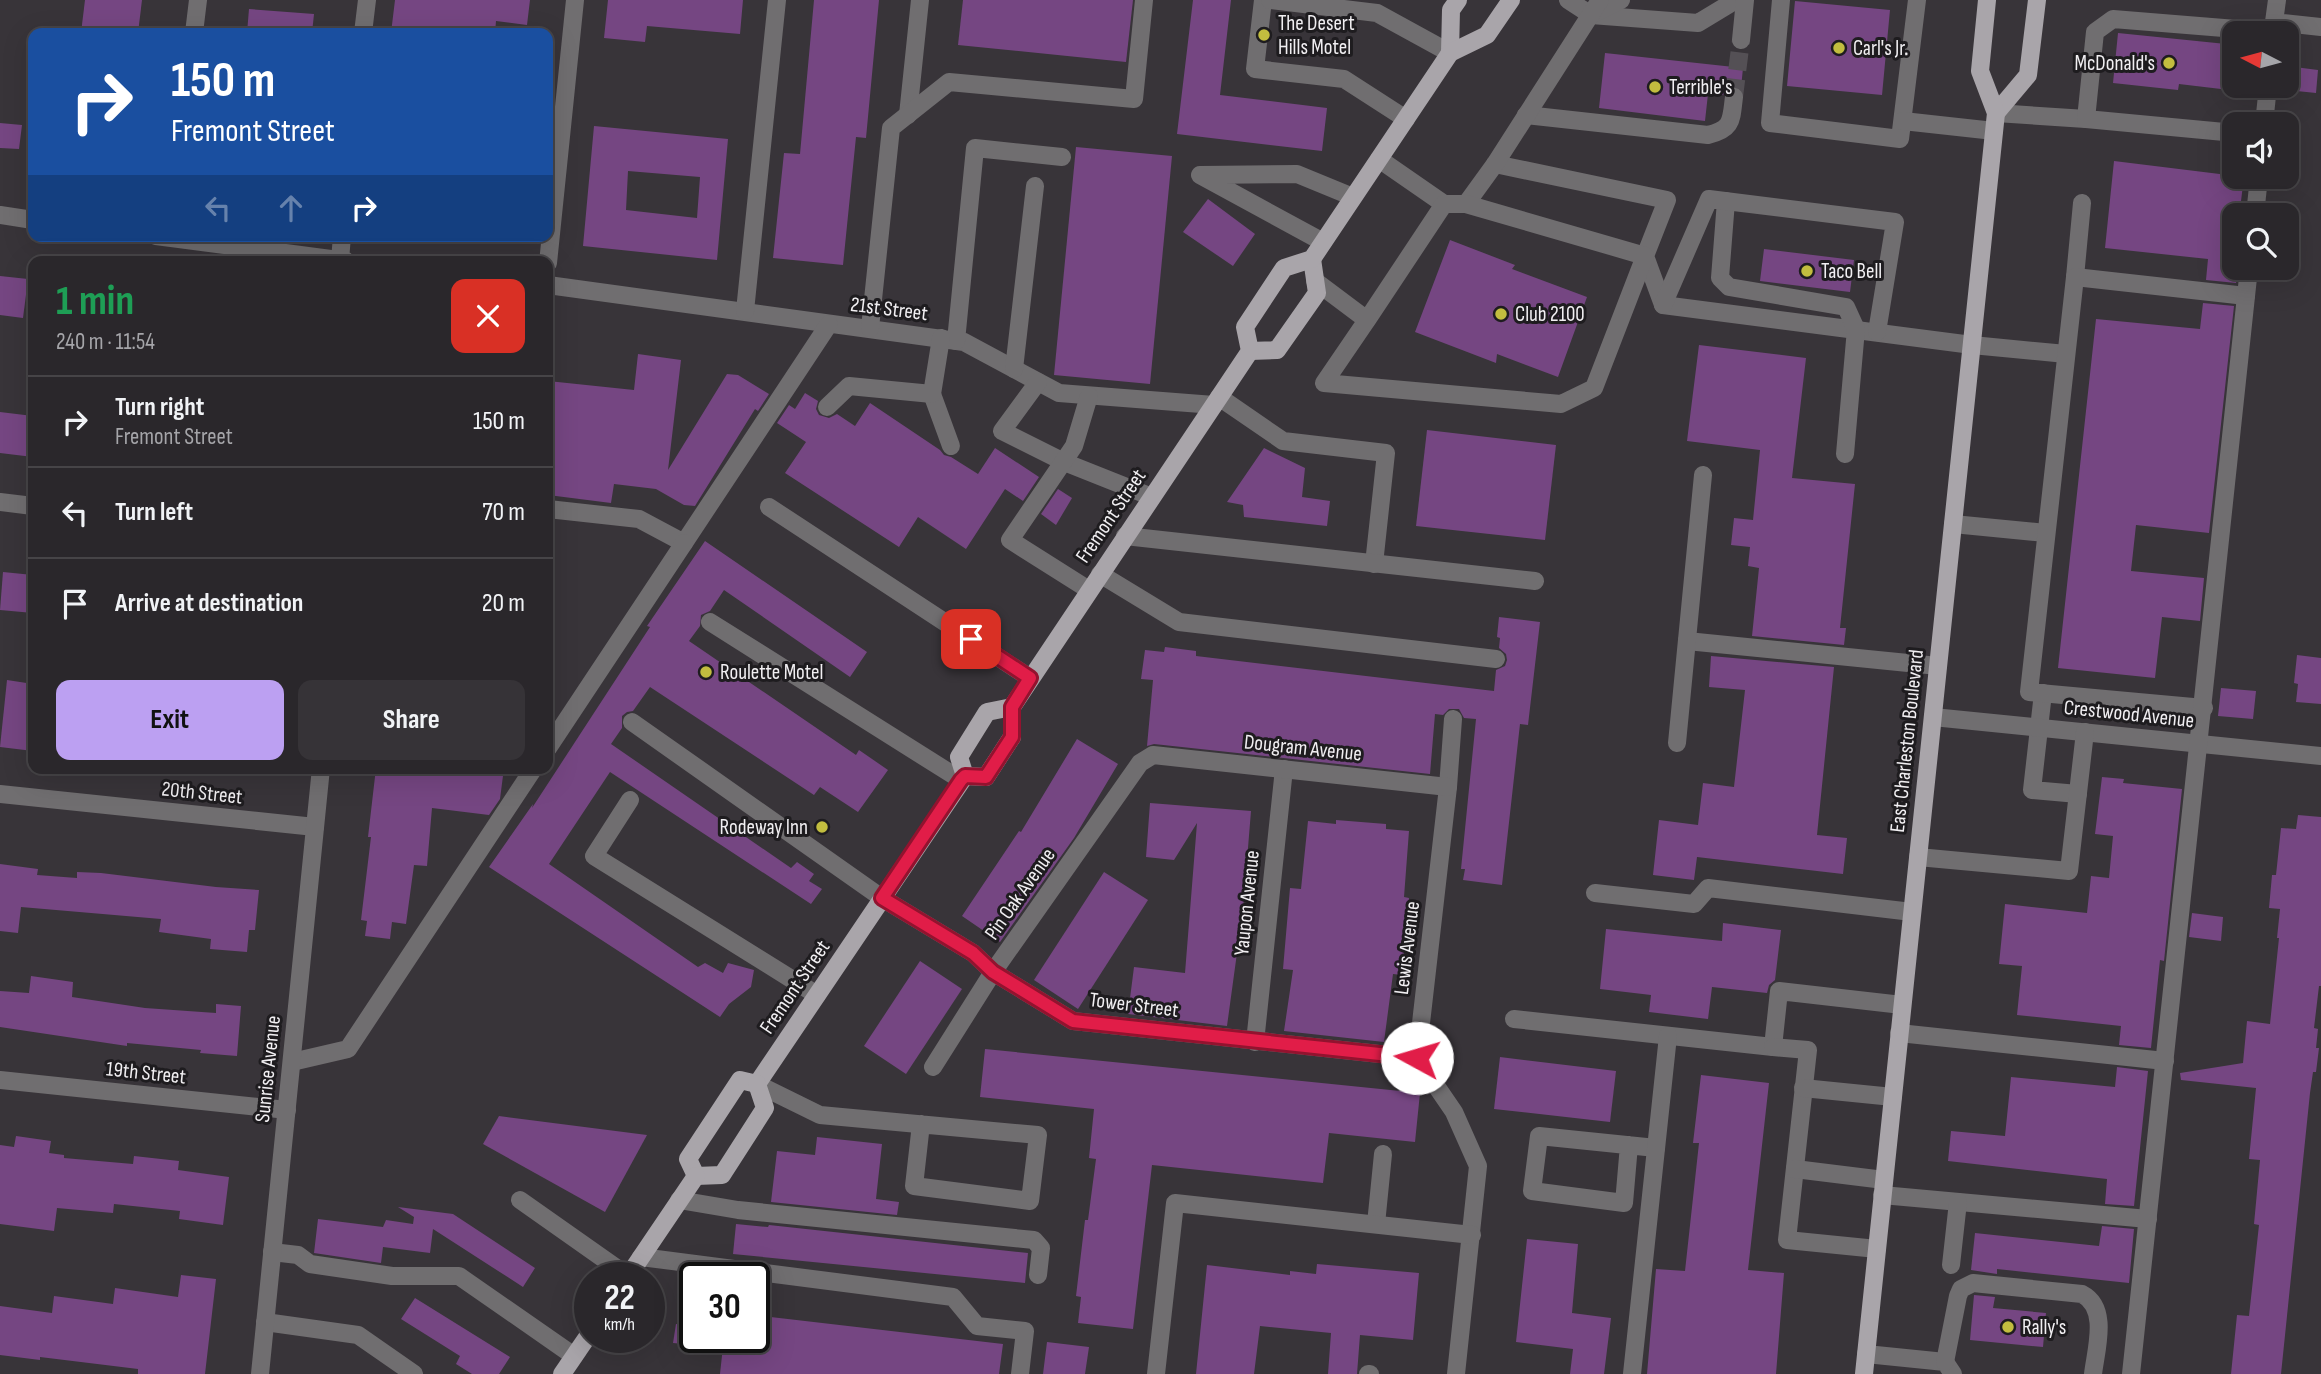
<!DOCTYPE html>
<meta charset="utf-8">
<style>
:root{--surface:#2a272b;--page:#363337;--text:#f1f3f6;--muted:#a5a5a9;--line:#464447;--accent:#bca0f2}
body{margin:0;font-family:"Sofia Sans Condensed",sans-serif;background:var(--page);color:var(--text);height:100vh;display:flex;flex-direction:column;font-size:26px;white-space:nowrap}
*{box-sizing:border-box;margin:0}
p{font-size:23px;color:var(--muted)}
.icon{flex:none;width:38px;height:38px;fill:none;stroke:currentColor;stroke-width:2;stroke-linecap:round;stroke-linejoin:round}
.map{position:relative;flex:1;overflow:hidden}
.side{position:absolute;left:28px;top:256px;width:525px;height:518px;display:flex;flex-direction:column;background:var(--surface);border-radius:14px;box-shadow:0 7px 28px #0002,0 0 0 2px var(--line)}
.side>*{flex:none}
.hud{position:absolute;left:28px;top:28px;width:525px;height:214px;border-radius:14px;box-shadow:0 7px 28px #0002,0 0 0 2px var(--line);background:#1a4fa0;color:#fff;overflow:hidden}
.needle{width:46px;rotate:276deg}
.fabs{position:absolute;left:2222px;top:21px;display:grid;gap:14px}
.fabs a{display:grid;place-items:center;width:77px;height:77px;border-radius:14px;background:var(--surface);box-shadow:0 7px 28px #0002,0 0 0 2px var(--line);font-size:35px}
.speed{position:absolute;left:574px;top:1262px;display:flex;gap:14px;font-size:35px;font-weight:700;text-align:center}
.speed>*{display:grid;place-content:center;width:91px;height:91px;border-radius:50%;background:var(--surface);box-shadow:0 7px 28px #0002,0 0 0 2px var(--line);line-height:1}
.speed small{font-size:18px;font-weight:400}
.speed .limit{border:4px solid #111;border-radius:10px;background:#fff;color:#111}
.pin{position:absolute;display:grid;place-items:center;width:60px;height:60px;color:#fff;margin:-30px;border-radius:14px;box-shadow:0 4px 10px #0006}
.me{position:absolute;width:77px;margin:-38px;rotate:276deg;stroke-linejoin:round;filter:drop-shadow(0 0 5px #0008)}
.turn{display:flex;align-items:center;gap:24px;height:147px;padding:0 28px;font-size:32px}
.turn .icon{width:91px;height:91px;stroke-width:2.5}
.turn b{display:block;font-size:49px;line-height:60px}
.lanes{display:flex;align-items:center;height:66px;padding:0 28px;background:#0003;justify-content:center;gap:35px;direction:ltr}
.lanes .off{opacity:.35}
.round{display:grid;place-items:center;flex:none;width:74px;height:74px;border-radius:14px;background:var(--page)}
.head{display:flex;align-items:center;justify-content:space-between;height:119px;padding:0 28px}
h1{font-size:42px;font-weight:700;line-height:52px;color:#1e9e55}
.action{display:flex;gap:14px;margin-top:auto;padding:14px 28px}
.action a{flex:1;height:80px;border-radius:14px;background:var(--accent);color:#111;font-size:28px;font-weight:700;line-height:80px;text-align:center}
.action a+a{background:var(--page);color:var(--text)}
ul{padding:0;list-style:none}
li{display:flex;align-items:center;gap:21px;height:91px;padding:0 28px;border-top:2px solid var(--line)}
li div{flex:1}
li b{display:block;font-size:26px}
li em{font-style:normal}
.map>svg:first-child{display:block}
.building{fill:#754682;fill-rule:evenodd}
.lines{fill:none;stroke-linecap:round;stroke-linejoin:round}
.minor-tunnel{stroke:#545055;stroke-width:18;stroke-dasharray:18 9;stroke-linecap:butt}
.minor{stroke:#706e70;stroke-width:18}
.major{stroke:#a9a5aa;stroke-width:18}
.route-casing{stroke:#92132f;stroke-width:18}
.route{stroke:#e11d48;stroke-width:12}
.poi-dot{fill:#c2bd3f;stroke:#1e1c1f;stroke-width:2.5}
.labels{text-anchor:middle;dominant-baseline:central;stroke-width:6;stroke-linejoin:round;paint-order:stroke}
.poi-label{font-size:21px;fill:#f1eff2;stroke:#1e1c1f;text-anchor:start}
.street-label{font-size:21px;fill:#f1eff2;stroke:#1e1c1f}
</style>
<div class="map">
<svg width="2321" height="1374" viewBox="0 0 2321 1374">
<rect width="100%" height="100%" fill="#383439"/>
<g class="building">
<polygon points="85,0 142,0 138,33 81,33"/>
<polygon points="395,0 530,0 527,25 496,21 495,33 391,33"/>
<polygon points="608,0 743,0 740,34 647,26 645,42 604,38"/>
<polygon points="814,0 879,0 866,138 856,137 843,265 773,258 784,153 800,154"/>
<polygon points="963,0 1133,0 1126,62 958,45"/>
<polygon points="1193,0 1231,0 1220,95 1327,108 1322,151 1177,134"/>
<polygon points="1795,1 1890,10 1882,95 1787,86"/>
<polygon points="249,9 314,14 312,33 247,33"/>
<polygon points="2118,33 2226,44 2221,89 2179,84 2178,90 2113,83"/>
<polygon points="1605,53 1743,68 1741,88 1730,86 1723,95 1708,94 1705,121 1599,108"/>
<polygon points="2287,66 2318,70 2316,93 2287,90"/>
<polygon points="0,123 22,125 19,149 0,148"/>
<path d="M594,126L728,139L717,260L583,246ZM628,171L700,177L697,218L626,210Z"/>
<polygon points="1076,147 1172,156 1150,384 1054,375"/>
<polygon points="2114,161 2244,177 2241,201 2235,201 2235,268 2238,268 2236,283 2206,280 2208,259 2105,248"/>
<polygon points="1208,199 1255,234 1233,266 1183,232"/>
<polygon points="1450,240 1515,265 1512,269 1587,297 1558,377 1497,354 1496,363 1415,332"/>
<polygon points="1764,249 1854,260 1850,292 1760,281"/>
<polygon points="0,276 28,279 23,318 0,315"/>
<polygon points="2203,303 2234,306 2209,533 2136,525 2131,571 2204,578 2200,621 2162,617 2155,678 2058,668 2096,319 2200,329"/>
<polygon points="1699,345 1806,358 1792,478 1855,484 1840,628 1846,628 1844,645 1752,636 1759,568 1748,566 1750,547 1731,545 1734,518 1753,520 1760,450 1687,441"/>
<polygon points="638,354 681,360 668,470 727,374 738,375 769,394 758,411 755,409 695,506 684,505 656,489 614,484 611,503 548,495 548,381 634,390"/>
<polygon points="805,393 818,401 816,409 819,415 829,418 837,414 855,426 870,403 940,450 944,455 951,457 978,474 995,448 1039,477 1023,501 1005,489 966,549 918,517 899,547 785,473 806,442 777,423 789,405 795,409"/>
<polygon points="0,412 33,416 33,457 0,453"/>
<polygon points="1427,430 1556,445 1545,540 1416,526"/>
<polygon points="1264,448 1305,468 1302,497 1330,501 1327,526 1244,517 1243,505 1227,502"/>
<polygon points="1058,489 1072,498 1056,525 1041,514"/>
<polygon points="705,541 867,652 850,677 724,590 710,611 701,615 700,626 689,641 856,755 859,750 888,770 858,812 820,787 814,795 650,687 633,711 627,712 622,716 622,728 611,744 791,868 797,862 814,874 809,881 822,889 811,904 610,772 549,864 698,967 705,963 723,973 728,963 754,970 751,987 729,1004 720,1017 489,867 533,804 532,808 650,627 647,626"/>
<polygon points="3,572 33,575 33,613 0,610"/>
<polygon points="1499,617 1540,622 1528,725 1520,724 1502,885 1463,880 1465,869 1461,869 1476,719 1464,718 1459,709 1449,709 1443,715 1435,714 1430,774 1154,744 1147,746 1153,680 1141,679 1145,650 1164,652 1165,647 1196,651 1196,656 1494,691 1496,670 1505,666 1507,660 1506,654 1499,648 1500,638 1497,637"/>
<polygon points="2297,655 2321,658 2321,704 2296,702 2298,684 2294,683"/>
<polygon points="1711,656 1834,667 1817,835 1847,838 1843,874 1697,857 1694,880 1653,875 1659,820 1698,825 1703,783 1734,787 1745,690 1709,687"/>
<polygon points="7,680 33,684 33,751 0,747"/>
<polygon points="2221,688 2256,691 2253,719 2218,716"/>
<polygon points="1077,739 1118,764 1074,838 1000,942 962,916 1019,831 1021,832"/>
<polygon points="376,768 504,768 500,799 489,815 432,808 427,866 414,865 406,924 392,922 390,939 365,936 367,921 361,920 371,837 368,837"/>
<polygon points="2102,777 2124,779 2123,783 2182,789 2164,961 2160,960 2151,1048 2119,1045 2121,1026 2017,1015 2022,966 1999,964 2005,904 2087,913 2091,876 2109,878 2113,836 2095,834"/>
<polygon points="1150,803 1251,811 1243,909 1227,1026 1128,1014 1134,967 1185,973 1197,823 1174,860 1146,857"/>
<polygon points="2298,815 2321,817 2321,986 2319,986 2314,1028 2318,1029 2316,1048 2319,1048 2316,1072 2313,1072 2310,1093 2281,1374 2231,1374 2237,1315 2249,1316 2259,1225 2254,1224 2260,1160 2249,1159 2256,1088 2181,1080 2180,1073 2243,1063 2247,1021 2270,1024 2279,938 2277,938 2280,909 2269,908 2272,875 2276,875 2281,828 2296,829"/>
<polygon points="1336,820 1386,824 1386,829 1409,831 1404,897 1409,898 1402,975 1393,974 1384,1042 1284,1031 1293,970 1283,969 1290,888 1301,889 1308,821 1336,824"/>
<polygon points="0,864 38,869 37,875 77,878 77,872 101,873 216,887 259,890 255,930 249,930 247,952 210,949 211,939 159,932 161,919 21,907 18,933 0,931"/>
<polygon points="1104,872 1148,900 1078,1009 1034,980"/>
<polygon points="2192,913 2223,917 2221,941 2189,937"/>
<polygon points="1723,923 1781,930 1775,980 1769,985 1767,993 1712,987 1708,1019 1649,1012 1651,995 1600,989 1606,929 1722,941"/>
<polygon points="920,961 962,989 906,1074 864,1046"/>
<polygon points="31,976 73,982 72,997 145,1008 216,1013 216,1004 241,1006 237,1056 200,1053 201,1050 127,1043 127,1046 0,1027 0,991 29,993"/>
<polygon points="985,1049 1420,1093 1415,1142 1329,1133 1323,1183 1152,1165 1133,1329 1078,1323 1081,1297 1076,1296 1085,1220 1088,1220 1096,1159 1089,1158 1094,1109 980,1097"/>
<polygon points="1500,1057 1616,1071 1610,1122 1494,1109"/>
<polygon points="2117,1067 2148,1071 2134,1206 2105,1204 2107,1179 1948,1161 1951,1131 2005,1136 2011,1077 2115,1087"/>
<polygon points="1701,1075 1769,1083 1748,1270 1784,1273 1776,1374 1647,1374 1656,1269 1685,1271 1699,1143 1693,1143"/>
<polygon points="499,1116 647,1135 605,1212 483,1144"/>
<polygon points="16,1136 51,1141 49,1153 64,1155 64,1158 133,1164 134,1156 179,1161 178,1170 229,1177 223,1225 179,1219 180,1211 114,1204 113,1213 57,1208 54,1231 0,1224 0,1145 14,1147"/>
<polygon points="817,1137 882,1144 876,1199 899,1202 897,1215 771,1202 777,1151 815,1155"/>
<polygon points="398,1207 453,1214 535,1268 523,1287 433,1229 430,1253 383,1247 381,1263 314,1253 318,1219 383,1227 386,1220 413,1224 414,1217"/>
<polygon points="736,1224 768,1227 769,1225 1028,1253 1025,1283 733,1254"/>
<polygon points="2102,1226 2134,1229 2129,1283 1997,1269 1997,1274 1971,1270 1975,1233 2099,1246"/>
<polygon points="1527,1239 1578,1244 1572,1313 1611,1318 1604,1374 1570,1374 1573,1349 1516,1342"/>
<polygon points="1317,1264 1419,1273 1413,1340 1360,1335 1357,1374 1328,1374 1331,1333 1260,1326 1254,1374 1196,1374 1207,1265 1290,1275 1290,1271 1316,1274"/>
<polygon points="181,1275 216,1279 205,1374 138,1374 138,1369 40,1357 40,1360 0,1355 0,1306 52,1313 54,1296 113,1304 115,1288 178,1297"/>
<polygon points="1974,1295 1995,1297 1993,1308 2046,1313 2043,1347 1970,1340"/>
<polygon points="415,1298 510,1357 499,1374 472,1374 456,1364 460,1356 401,1319"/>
<polygon points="754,1315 1003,1344 999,1374 720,1374 724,1337 754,1337"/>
<polygon points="676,1324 695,1326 695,1345 673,1343"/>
<polygon points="1047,1342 1089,1347 1085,1374 1043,1374"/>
</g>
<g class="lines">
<polyline class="minor-tunnel" points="1734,97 1741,40"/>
<g class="minor">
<polyline points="1263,0 1255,69 1344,79 1406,119"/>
<polyline points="1270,0 1377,13 1450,53"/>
<polyline points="1568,0 1591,15 1698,23 1736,0"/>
<polyline points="1781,0 1770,123 1900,139 1917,0"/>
<polyline points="2277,0 2274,22 2321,27"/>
<polyline points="1591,15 1621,0"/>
<polyline points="194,33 198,0"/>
<polyline points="363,33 367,0"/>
<polyline points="1741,40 1745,0"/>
<polyline points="1996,113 2086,119"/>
<polyline points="908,115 920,0"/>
<path d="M1526,115L1708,135C1733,129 1731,120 1734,97"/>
<polyline points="1903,121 1994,131"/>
<polyline points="2264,124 2268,86"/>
<polyline points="2235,133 2086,119 2095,32 2113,19 2273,32"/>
<polyline points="1379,159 1444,204"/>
<polyline points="1495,164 1667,200 1645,256 1663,305 1972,345 2066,354"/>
<polyline points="1726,201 1720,278 1729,287 1846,307 1856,329 1845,454"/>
<polyline points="1466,204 1495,164 1600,0"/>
<polyline points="0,215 33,220"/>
<polyline points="2255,215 2259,177"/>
<polyline points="156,236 346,261"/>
<polyline points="1323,242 1200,175 1297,174 1353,197"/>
<polyline points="340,260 342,236"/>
<polyline points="548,263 575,0"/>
<polyline points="2075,277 2082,203"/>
<polyline points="1315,281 1367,320 1324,383 1561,404 1594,388 1645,256 1466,204 1444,204 1367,320"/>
<polyline points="548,285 964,342 1059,393 1214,405"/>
<polyline points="1663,305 1709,199 1895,222 1877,332"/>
<polyline points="745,311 777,0"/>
<polyline points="870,328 891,128 949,82 1134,99 1144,0"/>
<polyline points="956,341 975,148 1062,157"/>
<polyline points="1014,369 1035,186"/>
<polyline points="1038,382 1002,431 1064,462 1152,497"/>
<polyline points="932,394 951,446"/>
<polyline points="1219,397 1283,441 1386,453 1374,564"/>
<polyline points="827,407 849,386 932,394 941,338"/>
<polyline points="0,502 33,506"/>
<polyline points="769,507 1030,678"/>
<polyline points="548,509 639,519 684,543 829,324"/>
<polyline points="1953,524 2046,533"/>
<polyline points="1125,536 1535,581"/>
<polyline points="1100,574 1179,622 1496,659"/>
<polyline points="1089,590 1010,540 1074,446 1089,396"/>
<polyline points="710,622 961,780"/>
<polyline points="1687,641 1938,666"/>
<polyline points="2043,693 2032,790 2078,794"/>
<polyline points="2204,708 2029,692 2075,277 2246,296"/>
<polyline points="1933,717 2321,756"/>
<polyline points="1453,719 1448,787 1417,1058 1454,1112 1478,1166 1456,1374"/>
<polyline points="632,722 882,898 973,953 993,972 1073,1021 1417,1058"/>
<polyline points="1677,743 1703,475"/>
<polyline points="548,748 684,543"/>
<polyline points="0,794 315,827"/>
<polyline points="630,800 594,856 817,995"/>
<polyline points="1918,857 2069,871 2085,732"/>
<polyline points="1595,893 1694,904 1708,888 1912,912"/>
<polyline points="1514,1019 1773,1047 1779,991 1902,1005"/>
<polyline points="1899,1033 2165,1061"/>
<polyline points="1255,1042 1284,769"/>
<polyline points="1773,1047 1808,1050 1787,1240 1877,1249"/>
<polyline points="292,1062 348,1049 534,768"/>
<polyline points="933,1067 993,972 1140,763 1153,755 1448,787"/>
<polyline points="0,1080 287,1110"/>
<polyline points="757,1084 820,1115 1038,1135 1030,1201 914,1186 921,1124"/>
<polyline points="1803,1088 1893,1097"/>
<polyline points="1629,1145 1624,1203 1532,1191 1539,1136 1656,1148"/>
<polyline points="1795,1169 1884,1180"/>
<polyline points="1882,1195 2148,1219"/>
<polyline points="520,1200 628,1276"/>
<polyline points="679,1200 738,1210 1034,1240 1041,1248 1038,1275"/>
<polyline points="1376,1224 1383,1154"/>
<polyline points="272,1252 298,1255 310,1264 392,1276 459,1276 574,1356"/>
<polyline points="641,1257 953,1297 977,1326 1025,1331 1020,1374"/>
<polyline points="1951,1265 1958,1202"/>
<polyline points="265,1322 358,1335 414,1374"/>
<polyline points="1866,1354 1945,1362 1953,1374"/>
<path d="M1945,1362L1958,1296L1961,1289L1973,1283L2082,1294C2109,1308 2096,1349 2093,1374"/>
<polyline points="260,1374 321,768"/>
<polyline points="1156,1374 1175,1203 1472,1235"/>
<polyline points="1368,1374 1370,1374"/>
<polyline points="1632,1374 1668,1036"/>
<polyline points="2131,1374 2249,268"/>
</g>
<g class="major">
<polyline points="1450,53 1451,10 1458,0"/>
<polyline points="1996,113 2028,75 2037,0"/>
<polyline points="1250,351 1277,350 1317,293 1312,259"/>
<polyline points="965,776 986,777 1012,737 1012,707 1250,351 1245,327 1284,268 1312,259 1450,53 1487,35 1511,0"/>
<polyline points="965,776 959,757 987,712 1012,707"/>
<polyline points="757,1084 965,776"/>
<polyline points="696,1176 688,1159 740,1080 757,1084"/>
<polyline points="696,1176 722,1175 765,1108 757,1084"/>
<polyline points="627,1278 696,1176"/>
<polyline points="562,1374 590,1333"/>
<polyline points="1864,1374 1996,113 1980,71 1987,0"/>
</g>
</g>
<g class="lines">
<defs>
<polyline id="route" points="971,639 1030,678 1012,707 1012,737 986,777 965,776 961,780 882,898 973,953 993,972 1073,1021 1417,1058"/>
</defs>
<use href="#route" class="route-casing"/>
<use href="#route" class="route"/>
</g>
<g class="poi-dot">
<circle cx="1264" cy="35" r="7"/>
<circle cx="1839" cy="48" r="7"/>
<circle cx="2169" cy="63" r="7"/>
<circle cx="1655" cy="87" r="7"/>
<circle cx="1807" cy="271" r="7"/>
<circle cx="1501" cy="314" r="7"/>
<circle cx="706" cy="672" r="7"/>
<circle cx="822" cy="827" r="7"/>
<circle cx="2008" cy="1327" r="7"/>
</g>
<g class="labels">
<g class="poi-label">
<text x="1278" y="23">The Desert<tspan x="1278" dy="24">Hills Motel</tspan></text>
<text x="1853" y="48">Carl's Jr.</text>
<text x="2155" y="63" text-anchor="end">McDonald's</text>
<text x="1669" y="87">Terrible's</text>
<text x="1821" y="271">Taco Bell</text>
<text x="1515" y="314">Club 2100</text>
<text x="720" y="672">Roulette Motel</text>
<text x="808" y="827" text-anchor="end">Rodeway Inn</text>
<text x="2022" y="1327">Rally's</text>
</g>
<g class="street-label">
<text transform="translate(889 309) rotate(7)">21st Street</text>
<text transform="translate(1111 516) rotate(-56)">Fremont Street</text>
<text transform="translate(2129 714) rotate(6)">Crestwood Avenue</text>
<text transform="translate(1907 741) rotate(-84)">East Charleston Boulevard</text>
<text transform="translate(1303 748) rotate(6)">Dougram Avenue</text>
<text transform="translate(202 793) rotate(6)">20th Street</text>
<text transform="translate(1020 894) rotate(-55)">Pin Oak Avenue</text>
<text transform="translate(1247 903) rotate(-84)">Yaupon Avenue</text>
<text transform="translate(1407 948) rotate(-83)">Lewis Avenue</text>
<text transform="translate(795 987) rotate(-56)">Fremont Street</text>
<text transform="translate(1134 1005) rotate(7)">Tower Street</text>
<text transform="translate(268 1069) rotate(-84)">Sunrise Avenue</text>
<text transform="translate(146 1073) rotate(6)">19th Street</text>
</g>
</g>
</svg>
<div class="fabs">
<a><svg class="needle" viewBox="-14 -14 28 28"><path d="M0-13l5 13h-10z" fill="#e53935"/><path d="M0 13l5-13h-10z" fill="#a5a5a9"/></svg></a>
<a><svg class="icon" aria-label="sound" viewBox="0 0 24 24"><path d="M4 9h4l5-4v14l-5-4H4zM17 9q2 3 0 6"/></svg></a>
<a><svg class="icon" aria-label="search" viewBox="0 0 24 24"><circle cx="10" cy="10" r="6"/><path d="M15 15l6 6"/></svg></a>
</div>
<div class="speed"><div>22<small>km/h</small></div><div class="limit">30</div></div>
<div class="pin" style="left:971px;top:639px;background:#d93025"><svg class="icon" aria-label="arrive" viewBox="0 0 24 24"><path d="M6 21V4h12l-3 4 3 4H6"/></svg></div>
<svg class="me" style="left:1417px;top:1058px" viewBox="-20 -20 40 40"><circle r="19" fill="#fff"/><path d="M0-13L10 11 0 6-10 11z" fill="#e11d48"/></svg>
<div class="hud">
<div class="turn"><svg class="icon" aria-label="right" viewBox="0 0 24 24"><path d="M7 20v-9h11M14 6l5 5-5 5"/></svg><div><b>150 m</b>Fremont Street</div></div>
<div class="lanes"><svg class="icon off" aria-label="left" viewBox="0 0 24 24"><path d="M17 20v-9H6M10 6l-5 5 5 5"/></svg><svg class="icon off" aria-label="ahead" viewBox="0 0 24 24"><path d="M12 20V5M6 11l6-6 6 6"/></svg><svg class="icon" aria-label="right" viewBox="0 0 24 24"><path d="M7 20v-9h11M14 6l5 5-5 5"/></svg></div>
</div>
<section class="side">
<div class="head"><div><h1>1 min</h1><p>240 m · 11:54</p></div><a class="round" style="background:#d93025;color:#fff"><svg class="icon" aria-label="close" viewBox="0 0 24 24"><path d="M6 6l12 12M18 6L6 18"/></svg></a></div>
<ul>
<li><svg class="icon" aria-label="right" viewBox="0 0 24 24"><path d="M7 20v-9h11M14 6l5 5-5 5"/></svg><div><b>Turn right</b><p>Fremont Street</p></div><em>150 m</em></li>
<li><svg class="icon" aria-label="left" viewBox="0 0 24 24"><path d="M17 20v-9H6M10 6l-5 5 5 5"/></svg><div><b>Turn left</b></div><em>70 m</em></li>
<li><svg class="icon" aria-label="arrive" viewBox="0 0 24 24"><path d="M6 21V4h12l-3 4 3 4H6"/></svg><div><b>Arrive at destination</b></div><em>20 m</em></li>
</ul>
<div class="action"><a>Exit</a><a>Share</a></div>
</section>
</div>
